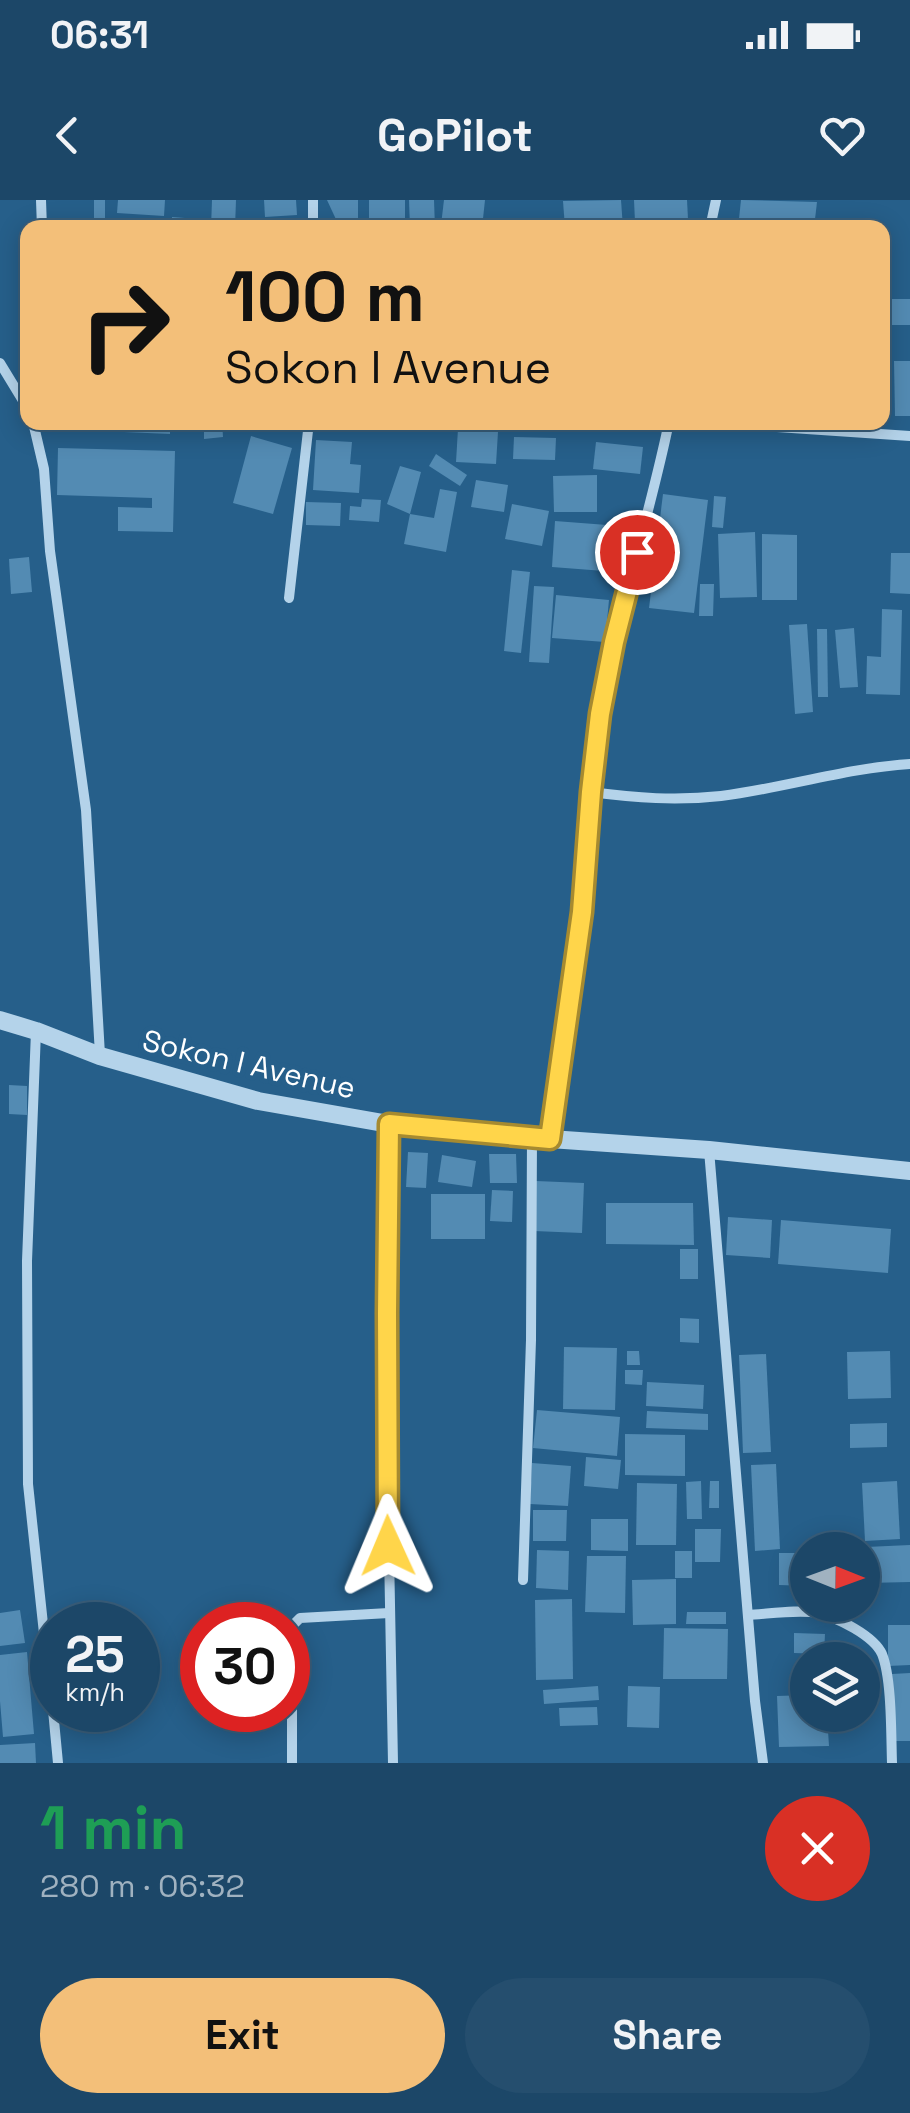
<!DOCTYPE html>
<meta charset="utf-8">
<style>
:root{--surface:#1c4768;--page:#254e6e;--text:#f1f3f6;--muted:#a0b2c0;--line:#3a5f7c;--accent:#f3bf79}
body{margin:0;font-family:"Space Grotesk",sans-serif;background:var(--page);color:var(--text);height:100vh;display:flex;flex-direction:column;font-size:38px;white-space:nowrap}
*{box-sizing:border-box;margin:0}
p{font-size:32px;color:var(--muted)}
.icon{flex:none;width:55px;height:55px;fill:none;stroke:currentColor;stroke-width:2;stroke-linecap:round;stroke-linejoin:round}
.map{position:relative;height:1563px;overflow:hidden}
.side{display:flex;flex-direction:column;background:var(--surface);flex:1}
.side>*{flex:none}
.guide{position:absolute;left:20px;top:20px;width:870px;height:210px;border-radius:20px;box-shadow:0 5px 25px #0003,0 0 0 2px var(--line);background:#f3bf79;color:#111;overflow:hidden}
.needle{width:65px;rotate:91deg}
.tools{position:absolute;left:790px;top:1332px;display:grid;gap:20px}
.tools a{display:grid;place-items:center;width:90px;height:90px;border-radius:50%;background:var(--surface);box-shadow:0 5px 25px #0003,0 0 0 2px var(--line);font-size:50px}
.speed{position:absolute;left:30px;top:1402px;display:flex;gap:20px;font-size:50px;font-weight:700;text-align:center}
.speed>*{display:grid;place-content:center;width:130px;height:130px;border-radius:50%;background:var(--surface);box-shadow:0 5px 25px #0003,0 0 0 2px var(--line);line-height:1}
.speed small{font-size:25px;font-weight:400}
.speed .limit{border:15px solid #d22;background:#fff;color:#111}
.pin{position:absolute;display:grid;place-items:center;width:85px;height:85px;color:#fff;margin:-42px;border:5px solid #fff;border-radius:50%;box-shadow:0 2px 10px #0007}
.me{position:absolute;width:110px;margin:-55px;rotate:359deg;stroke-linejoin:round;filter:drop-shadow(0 0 8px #0008)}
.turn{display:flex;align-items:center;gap:35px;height:210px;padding:0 40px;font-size:45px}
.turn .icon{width:130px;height:130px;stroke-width:2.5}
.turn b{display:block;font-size:70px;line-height:85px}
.round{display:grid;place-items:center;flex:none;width:105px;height:105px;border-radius:52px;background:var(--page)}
.headline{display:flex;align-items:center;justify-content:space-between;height:170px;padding:0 40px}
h1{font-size:60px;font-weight:800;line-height:75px;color:#1e9e55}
.primary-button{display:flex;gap:20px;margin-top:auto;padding:20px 40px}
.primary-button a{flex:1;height:115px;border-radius:60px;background:var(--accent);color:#111;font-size:40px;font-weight:800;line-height:115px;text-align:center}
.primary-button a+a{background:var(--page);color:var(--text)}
.status{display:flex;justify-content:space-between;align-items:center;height:70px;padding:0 50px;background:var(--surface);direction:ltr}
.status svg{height:28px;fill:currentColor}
header{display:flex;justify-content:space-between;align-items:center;height:130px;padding:0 40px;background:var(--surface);font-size:45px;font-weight:800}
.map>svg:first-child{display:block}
.building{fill:#538bb3}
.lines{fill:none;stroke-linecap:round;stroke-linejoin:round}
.minor{stroke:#b4d3ea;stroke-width:10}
.tertiary{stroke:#b4d3ea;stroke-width:18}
.route-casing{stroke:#a68a30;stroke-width:25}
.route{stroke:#ffd54a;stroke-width:18}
.labels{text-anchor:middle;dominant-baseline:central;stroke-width:10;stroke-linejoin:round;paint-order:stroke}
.street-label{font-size:30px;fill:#fff;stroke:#265f8a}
</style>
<div class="status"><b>06:31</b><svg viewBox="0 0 49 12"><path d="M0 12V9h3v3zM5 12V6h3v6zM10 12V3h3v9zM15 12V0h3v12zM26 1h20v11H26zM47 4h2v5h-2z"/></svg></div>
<header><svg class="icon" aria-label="back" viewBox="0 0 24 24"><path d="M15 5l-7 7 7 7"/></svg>GoPilot<svg class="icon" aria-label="heart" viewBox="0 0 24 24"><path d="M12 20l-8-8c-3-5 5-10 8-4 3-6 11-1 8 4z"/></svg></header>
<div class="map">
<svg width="910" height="1563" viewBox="0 0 910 1563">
<rect width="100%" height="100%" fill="#265f8a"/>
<g class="building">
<rect x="94" y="0" width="11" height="23"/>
<polygon points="118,0 165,0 164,16 117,13"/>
<polygon points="212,0 236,0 235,28 211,28"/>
<polygon points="264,0 296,0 297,15 265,17"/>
<polygon points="327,0 358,0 358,28 340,28"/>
<rect x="369" y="0" width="36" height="28"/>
<polygon points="409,0 434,0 435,28 410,28"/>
<polygon points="444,0 485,0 482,28 441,25"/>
<polygon points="621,0 623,28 565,28 563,1"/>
<polygon points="634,0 687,0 688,19 635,22"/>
<polygon points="741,0 817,2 814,28 738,28"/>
<polygon points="172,17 198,19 198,28 172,28"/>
<rect x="882" y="99" width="28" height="26"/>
<polygon points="894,161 910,161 910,216 895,216"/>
<polygon points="124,222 170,222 170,234 124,232"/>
<polygon points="204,222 222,222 223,237 204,239"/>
<polygon points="310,222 345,222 344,230 309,225"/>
<polygon points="385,222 424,222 424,232 384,229"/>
<polygon points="578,222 612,222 611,231 578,230"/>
<polygon points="458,229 498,232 496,264 456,262"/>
<polygon points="251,236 292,248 273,314 233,303"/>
<polygon points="514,237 556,238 555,260 513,259"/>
<polygon points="316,240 352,242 350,264 361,265 359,293 313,290"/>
<polygon points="596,242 643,247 640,274 593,269"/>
<polygon points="58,248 175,251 173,332 118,331 118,307 152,308 152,298 57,295"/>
<polygon points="436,254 467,275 460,286 429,266"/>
<polygon points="400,266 421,272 410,314 434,318 440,289 457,292 446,352 404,344 410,314 387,304"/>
<polygon points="597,275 597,312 554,312 553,276"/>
<polygon points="476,280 508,285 504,312 471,307"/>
<polygon points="663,294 708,300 694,413 649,408"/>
<polygon points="714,296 726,297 723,328 712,327"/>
<polygon points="362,299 381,300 379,322 349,320 350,306 361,307"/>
<polygon points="306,302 341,303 340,326 306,325"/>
<polygon points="512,304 549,311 542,346 505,339"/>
<polygon points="555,321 620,326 617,372 552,367"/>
<polygon points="755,332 757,397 720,398 718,334"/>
<polygon points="762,334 797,335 797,400 762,400"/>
<polygon points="891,353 910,353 910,394 890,393"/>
<polygon points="29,357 32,392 11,394 9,359"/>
<polygon points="512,370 530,372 521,453 504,451"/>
<polygon points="700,384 714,384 713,416 699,416"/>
<polygon points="534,386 554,387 549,463 529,462"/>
<polygon points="556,395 609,400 605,442 552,438"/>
<polygon points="882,409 902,410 900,495 866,494 867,456 881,457"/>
<polygon points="807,424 813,512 795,514 789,425"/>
<polygon points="854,428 858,487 840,488 835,430"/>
<polygon points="817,429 827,429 828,497 818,497"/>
<polygon points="9,885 27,886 27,915 9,914"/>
<polygon points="408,952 428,953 426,988 406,987"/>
<polygon points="489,954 516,954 517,983 490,983"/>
<polygon points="442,955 476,961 472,987 438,982"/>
<polygon points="536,981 584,983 582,1033 534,1031"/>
<polygon points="492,990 513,991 512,1022 490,1021"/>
<rect x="431" y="994" width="54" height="45"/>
<polygon points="606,1003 693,1003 694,1045 606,1044"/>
<polygon points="728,1017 772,1020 770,1058 726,1055"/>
<polygon points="781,1020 891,1029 888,1073 778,1064"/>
<rect x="680" y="1049" width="18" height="30"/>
<polygon points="680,1118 699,1119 699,1143 680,1142"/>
<polygon points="564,1147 617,1148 615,1210 563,1209"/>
<polygon points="627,1151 639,1151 640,1165 627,1165"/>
<polygon points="890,1151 891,1198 848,1199 847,1152"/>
<polygon points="766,1154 771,1252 743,1253 739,1155"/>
<polygon points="625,1170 643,1170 642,1185 625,1184"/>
<polygon points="647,1182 704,1185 703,1209 646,1206"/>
<polygon points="537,1210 620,1217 617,1256 533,1248"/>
<polygon points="647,1211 708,1214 708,1230 646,1228"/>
<polygon points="887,1223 887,1247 850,1248 850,1224"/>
<polygon points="625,1234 685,1235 685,1276 625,1275"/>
<polygon points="586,1257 621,1260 618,1289 584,1286"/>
<polygon points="532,1263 571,1266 568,1306 530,1304"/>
<polygon points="776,1264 780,1349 755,1351 751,1265"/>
<polygon points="701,1281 702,1319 687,1319 686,1282"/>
<polygon points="710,1281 719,1281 719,1308 709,1308"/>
<polygon points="897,1281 900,1339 865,1341 862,1283"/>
<polygon points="637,1283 677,1284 676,1345 636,1345"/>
<polygon points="533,1310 567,1310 566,1341 533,1341"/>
<polygon points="591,1319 628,1319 628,1351 591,1350"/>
<polygon points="695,1329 721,1329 720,1362 695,1362"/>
<polygon points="910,1345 910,1382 867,1383 866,1347"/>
<polygon points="537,1350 569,1351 568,1390 536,1388"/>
<rect x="675" y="1351" width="17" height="27"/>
<polygon points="779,1353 808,1353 808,1386 779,1385"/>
<polygon points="587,1356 626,1356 625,1413 585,1412"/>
<polygon points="676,1379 676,1424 633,1425 632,1380"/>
<polygon points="572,1399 573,1479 536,1480 535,1400"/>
<polygon points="20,1410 25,1443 0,1446 0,1413"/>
<polygon points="687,1412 726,1412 726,1424 686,1424"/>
<polygon points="888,1425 910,1425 910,1465 888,1466"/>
<polygon points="664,1428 728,1429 727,1479 663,1479"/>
<polygon points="794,1433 825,1434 824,1454 794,1453"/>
<polygon points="27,1452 34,1534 3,1537 0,1501 0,1455"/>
<polygon points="862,1471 872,1471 871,1510 862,1510"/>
<polygon points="910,1473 910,1541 894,1541 892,1474"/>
<polygon points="598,1486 599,1500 544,1504 543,1490"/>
<polygon points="628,1486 660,1487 659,1528 627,1527"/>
<polygon points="808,1495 808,1515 827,1515 829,1546 779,1547 777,1496"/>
<polygon points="597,1507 598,1525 560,1526 559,1508"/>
<polygon points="35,1543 36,1563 0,1563 0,1545"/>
</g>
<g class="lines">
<g class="minor">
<polyline points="41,0 42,28"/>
<polyline points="313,0 313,28"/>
<polyline points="710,28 716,0"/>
<polyline points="0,163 28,209"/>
<polyline points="33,222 44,269 50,351 86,610 100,855"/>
<polyline points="705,222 910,236"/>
<polyline points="289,398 309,222"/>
<path d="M591,592C636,598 676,601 721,596C785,588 846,568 910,564"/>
<polyline points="36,831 27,1061 28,1284 52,1508"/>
<polyline points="389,924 387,1246 393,1563"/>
<path d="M550,939C561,864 575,789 582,714C589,646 589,577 601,510C617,413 649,319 669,222"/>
<polyline points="709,950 755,1501 763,1563"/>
<polyline points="523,1380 531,1140 532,937"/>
<path d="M748,1415C768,1414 799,1409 818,1413C837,1417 874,1436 882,1454C892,1479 891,1535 892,1563"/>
<polyline points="53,1510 58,1563"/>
<polyline points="292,1563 292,1426 300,1418 389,1413"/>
</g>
<polyline class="tertiary" points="0,820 36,831 100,856 258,901 389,924 550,939 709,950 910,971"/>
</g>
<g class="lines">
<defs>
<polyline id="route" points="388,1346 387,1113 389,924 550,939 582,712 591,592 600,514 614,442 637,352"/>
</defs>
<use href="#route" class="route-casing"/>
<use href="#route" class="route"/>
</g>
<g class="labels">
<g class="street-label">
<text transform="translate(249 864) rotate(13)">Sokon I Avenue</text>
</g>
</g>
</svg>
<div class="tools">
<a><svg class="needle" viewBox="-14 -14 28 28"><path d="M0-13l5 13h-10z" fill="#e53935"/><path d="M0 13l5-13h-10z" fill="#a0b2c0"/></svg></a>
<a><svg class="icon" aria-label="layers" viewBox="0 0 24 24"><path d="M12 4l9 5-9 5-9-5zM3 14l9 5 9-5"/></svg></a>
</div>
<div class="speed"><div>25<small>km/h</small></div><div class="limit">30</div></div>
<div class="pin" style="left:637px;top:352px;background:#d93025"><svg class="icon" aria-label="arrive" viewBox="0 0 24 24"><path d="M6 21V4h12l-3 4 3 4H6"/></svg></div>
<svg class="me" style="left:388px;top:1346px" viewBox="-20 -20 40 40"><path d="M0-17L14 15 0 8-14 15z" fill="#ffd54a" stroke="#fff" stroke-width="4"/></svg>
<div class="guide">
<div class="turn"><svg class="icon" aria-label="right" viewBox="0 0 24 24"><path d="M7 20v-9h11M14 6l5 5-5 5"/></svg><div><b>100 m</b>Sokon I Avenue</div></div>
</div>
</div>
<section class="side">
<div class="headline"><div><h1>1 min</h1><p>280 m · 06:32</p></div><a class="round" style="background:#d93025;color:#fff"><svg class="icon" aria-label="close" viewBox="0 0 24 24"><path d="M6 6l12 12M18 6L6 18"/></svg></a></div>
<div class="primary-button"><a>Exit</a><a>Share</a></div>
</section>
